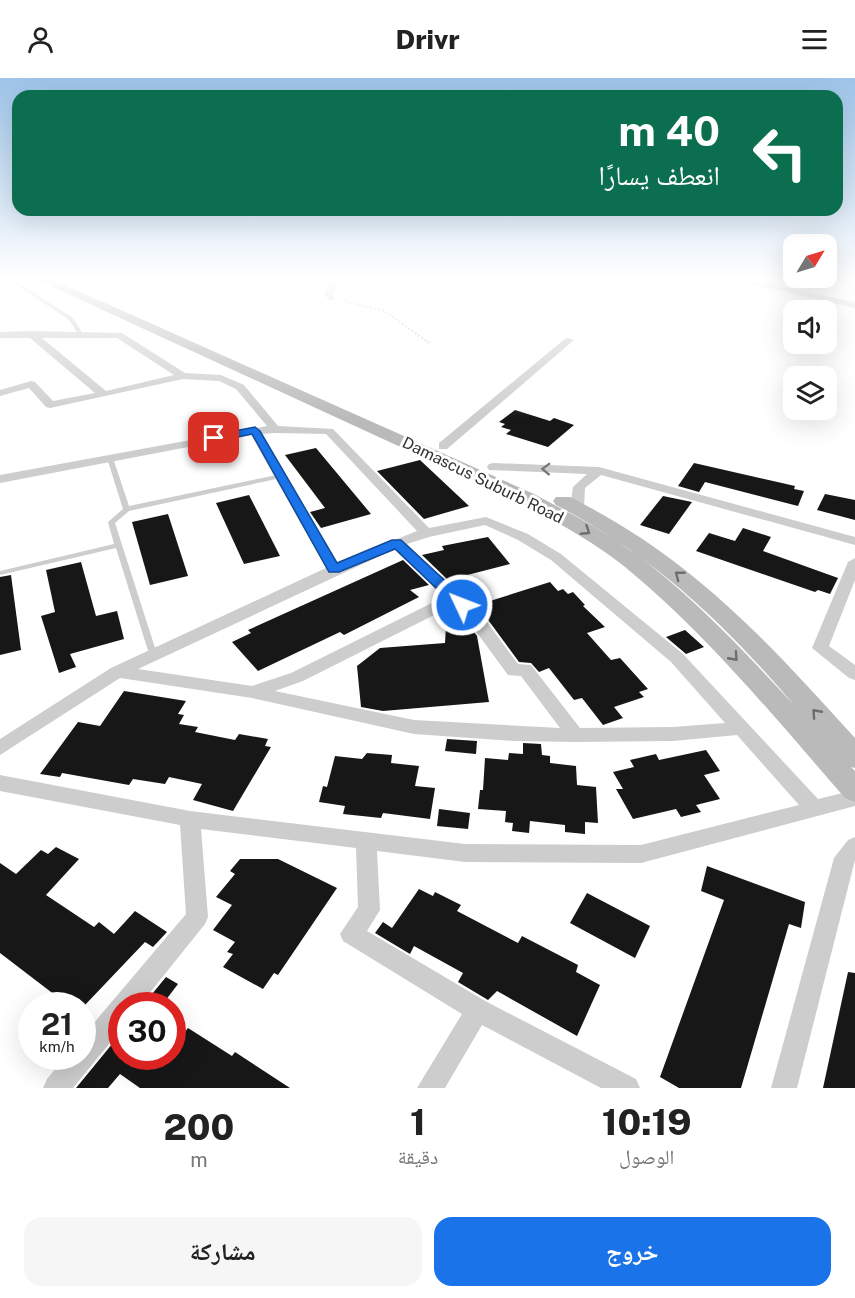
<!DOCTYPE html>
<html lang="ar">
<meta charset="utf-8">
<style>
:root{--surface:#fff;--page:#f6f6f6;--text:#222;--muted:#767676;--accent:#1a73e8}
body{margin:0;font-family:"Public Sans","Noto Naskh Arabic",sans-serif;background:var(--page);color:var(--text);direction:rtl;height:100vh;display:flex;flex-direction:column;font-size:22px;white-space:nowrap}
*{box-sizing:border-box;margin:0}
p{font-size:20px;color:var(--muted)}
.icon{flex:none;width:33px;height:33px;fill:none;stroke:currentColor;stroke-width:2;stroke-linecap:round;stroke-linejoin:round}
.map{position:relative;height:1010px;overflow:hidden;direction:ltr}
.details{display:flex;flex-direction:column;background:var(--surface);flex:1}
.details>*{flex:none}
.banner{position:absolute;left:12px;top:12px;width:831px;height:126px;border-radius:18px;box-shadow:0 6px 24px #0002;direction:rtl;background:#0b6e4f;color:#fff;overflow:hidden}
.needle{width:39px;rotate:52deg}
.fabs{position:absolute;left:783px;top:156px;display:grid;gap:12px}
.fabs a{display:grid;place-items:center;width:54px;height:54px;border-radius:12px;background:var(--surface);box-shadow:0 6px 24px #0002;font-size:30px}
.speed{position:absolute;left:18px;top:914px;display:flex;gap:12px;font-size:30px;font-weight:700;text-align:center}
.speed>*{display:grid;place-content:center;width:78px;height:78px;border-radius:50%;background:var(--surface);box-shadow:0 6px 24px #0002;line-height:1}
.speed small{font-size:15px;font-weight:400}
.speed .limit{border:9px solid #d22;background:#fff;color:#111}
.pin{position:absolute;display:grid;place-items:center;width:51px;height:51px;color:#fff;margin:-26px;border-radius:12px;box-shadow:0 3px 9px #0006}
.me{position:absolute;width:66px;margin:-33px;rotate:313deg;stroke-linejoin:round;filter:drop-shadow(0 0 4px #0008)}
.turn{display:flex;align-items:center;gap:21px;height:126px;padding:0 24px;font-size:27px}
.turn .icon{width:78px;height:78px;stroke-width:2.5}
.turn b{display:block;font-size:42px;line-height:51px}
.eta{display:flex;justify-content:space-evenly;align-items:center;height:102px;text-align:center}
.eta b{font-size:36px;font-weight:800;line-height:42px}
.primary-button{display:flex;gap:12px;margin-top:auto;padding:12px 24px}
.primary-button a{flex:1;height:69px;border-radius:18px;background:var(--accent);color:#fff;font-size:24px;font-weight:800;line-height:69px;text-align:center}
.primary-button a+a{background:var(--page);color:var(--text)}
header{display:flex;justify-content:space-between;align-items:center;height:78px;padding:0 24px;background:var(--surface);font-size:27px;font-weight:800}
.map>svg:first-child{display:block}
.building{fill:#171717}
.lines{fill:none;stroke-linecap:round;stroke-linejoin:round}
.path{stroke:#cdcdcd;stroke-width:2;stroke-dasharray:2 2;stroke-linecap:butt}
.service{fill:#cdcdcd;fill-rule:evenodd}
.minor{fill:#cdcdcd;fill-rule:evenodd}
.secondary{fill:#bababa;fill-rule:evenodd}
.oneway{stroke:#777}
.oneway2{stroke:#6e6e6e}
.route{fill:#1a73e8;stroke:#114b97;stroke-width:1.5}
.labels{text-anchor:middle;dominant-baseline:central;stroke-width:6;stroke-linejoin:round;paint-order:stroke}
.street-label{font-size:16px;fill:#303030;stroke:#fff}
</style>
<header><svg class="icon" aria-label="menu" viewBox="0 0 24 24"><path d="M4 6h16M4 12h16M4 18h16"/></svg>Drivr<svg class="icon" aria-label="person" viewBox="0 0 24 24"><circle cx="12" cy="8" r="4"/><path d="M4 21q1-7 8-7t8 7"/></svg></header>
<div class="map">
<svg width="855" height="1010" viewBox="0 0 855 1010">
<rect width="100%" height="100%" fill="#fff"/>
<g class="building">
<polygon points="515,332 550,343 554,340 574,347 548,369 506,356 511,352 501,349 505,346 499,344"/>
<polygon points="316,370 371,436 321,450 310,434 325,430 285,377"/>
<polygon points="420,382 469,428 424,441 377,393"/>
<polygon points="694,385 795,408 794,411 804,413 798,428 705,404 699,414 678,408"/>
<polygon points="825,416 855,422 855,442 817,432"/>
<polygon points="249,417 280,478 244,486 216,425"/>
<polygon points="663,418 692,424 669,456 640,447"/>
<polygon points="168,436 188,498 150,507 132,444"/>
<polygon points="743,450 771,459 763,473 838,500 830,516 818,512 815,514 696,473 709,455 735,463"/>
<polygon points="488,459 510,486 448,502 422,477 444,472 442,468"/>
<polygon points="403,482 429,507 410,512 419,519 344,557 340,554 258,593 232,564 251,555 248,552"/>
<polygon points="81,484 96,538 117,533 124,561 70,576 76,589 59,595 41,538 55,534 46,492"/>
<polygon points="11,497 21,572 0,577 0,499"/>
<polygon points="550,504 558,513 563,511 568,516 573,514 585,527 583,528 605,549 587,555 611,582 620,580 648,611 639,614 644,619 614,629 623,640 603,647 582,620 574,622 549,590 539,594 531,585 519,584 486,539 474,528"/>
<polygon points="446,548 470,549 477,558 489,624 383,633 361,629 357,588 380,570 445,565"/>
<polygon points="685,552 704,569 686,576 666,559"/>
<polygon points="124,613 186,623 178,636 184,637 179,646 198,649 195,654 235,662 239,656 268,661 265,668 271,669 233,733 193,722 202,706 169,699 165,706 133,701 129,707 62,695 60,699 40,696 78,644 100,648"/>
<polygon points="447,661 477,663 476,676 445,673"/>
<polygon points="523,665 541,666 542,677 550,678 550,685 576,688 577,707 596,709 598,745 585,744 585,756 565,754 565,747 530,743 529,755 512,753 513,745 505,744 506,733 478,731 480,712 483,712 485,680 508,682 509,675 523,676"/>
<polygon points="706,672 720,693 704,697 720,721 696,727 701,734 681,739 676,731 633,741 616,711 623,711 613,694 634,689 630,682 656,676 659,682"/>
<polygon points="367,675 392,677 391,685 419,688 415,708 435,710 430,741 383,735 381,740 343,736 345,728 319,724 323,708 327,709 335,678 362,681"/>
<polygon points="439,731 470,735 468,751 437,748"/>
<polygon points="56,769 79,781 46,817 94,849 99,844 114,856 135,833 167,854 153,869 145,864 85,927 68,927 0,875 0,785 16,796 41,772 48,776"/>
<polygon points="240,781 278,781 337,810 278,897 274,895 263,911 223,889 233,876 227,874 235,864 213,852 232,827 216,819 235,796 230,793"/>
<polygon points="707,788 805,824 801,850 789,846 741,1010 679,1010 660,999 724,822 701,813"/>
<polygon points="419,811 433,818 435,814 461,827 457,833 518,865 522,858 578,887 576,894 600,907 577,958 497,913 488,922 458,904 463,895 414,868 410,876 375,855 383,844 392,850"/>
<polygon points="587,815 650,848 635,880 570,845"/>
<polygon points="848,894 855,895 855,1010 823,1010"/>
<polygon points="166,899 178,906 162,927 143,927"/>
<polygon points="172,947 184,955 188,950 232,978 235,974 290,1010 140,1010 120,996 108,1010 76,1010 122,954 122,978 172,978"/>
</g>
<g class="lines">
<polyline class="path" points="343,223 385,233 429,265"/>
<g class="service">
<polygon points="5,199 10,199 73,240 83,256 83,257 79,257 69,242"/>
<polygon points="110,378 113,380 129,428 281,396 284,398 281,400 129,433 115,445 157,576 156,578 150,578 149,576 116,470 0,497 0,493 114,466 108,444 123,431 107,380"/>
</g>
<g class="minor">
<polygon points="332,199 340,199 333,217 335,220 331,223 324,217"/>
<polygon points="721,199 737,199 855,224 855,230"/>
<path d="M31,253L122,255L185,295L221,297L244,307L278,348L333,351L429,450L486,439L528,456L561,476L683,576L818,721L855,712V728L641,785L465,784L377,773L380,832L367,853L487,924L636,1001L640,1010H601L482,947L445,1010H417L462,936L343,863L340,856L358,829L356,770L201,751L208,839L205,846L140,927H122V950L73,1010H43L47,1001L66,978H82V959L186,836L180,747L0,713V697L190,733L465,766L641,767L799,727L737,657L673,663L575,664L515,663L414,656L252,620L120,600L0,677V661L111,590L326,490L251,357L0,405V397L267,348L236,311L219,303L183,301L50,330L46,329L29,310L0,318V312L31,303L35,304L53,323L95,315L30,260H0V254ZM42,260H117L174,297L106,313ZM275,355L326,356L417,453L337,485L262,356ZM485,447L518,462L551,482L671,584L725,645L673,649L580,650L531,587L518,586L484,540L407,466L429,459ZM395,471L444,519L291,595L252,608L138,591ZM452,528L472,548L508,597L521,598L560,650L414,642L275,613L303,603Z"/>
<polygon points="566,260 574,262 447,371 439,371 439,365"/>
<polygon points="493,385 599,389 855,459 855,467 601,397 585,410 584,430 577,434 570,430 573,409 587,396 489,392 487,389 489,386"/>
<polygon points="855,480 855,502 829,568 855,587 855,602 849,600 812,570 848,484"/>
<polygon points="855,759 855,782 797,1010 771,1010 834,780 848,762"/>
</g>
<path class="secondary" d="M31,199H47L534,416C566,433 599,450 629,471C691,516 744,573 795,628C724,545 654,478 556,427L553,423L556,419H570C693,481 764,560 855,660V690L851,689L855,693V724L845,720C775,640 707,556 625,489C593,463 556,444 520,424Z"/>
</g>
<defs><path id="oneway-chevron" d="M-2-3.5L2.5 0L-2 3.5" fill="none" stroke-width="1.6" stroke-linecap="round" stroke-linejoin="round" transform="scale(1.5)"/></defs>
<use class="oneway" href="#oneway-chevron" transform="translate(546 391) rotate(-178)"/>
<g class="oneway2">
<use href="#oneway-chevron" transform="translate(586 453) rotate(33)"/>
<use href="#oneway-chevron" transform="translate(679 497) rotate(-142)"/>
<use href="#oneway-chevron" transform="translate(734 579) rotate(48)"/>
<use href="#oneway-chevron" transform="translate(816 635) rotate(-132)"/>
</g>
<linearGradient id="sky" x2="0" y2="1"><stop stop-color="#9dc4e9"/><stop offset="0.59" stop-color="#fff"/><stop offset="1" stop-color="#fff" stop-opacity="0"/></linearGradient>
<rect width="855" height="340" fill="url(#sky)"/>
<polygon class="route" points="255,349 260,353 337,485 392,462 401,462 467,523 469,527 467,530 457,530 395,471 339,494 329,494 252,356 214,364 208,360 214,357"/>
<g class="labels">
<g class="street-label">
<text transform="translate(483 402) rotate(26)">Damascus Suburb Road</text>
</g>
</g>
</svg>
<div class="fabs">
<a><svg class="needle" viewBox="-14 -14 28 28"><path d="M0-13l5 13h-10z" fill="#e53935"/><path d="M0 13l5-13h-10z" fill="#767676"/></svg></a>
<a><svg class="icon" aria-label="sound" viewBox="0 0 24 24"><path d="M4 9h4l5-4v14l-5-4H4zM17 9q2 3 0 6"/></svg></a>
<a><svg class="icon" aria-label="layers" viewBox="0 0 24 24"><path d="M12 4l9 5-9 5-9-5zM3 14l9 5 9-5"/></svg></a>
</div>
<div class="speed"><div>21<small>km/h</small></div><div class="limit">30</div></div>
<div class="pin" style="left:214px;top:360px;background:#d93025"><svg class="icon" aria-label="arrive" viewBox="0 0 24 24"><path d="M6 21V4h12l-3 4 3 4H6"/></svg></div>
<svg class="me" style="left:462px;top:527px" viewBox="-20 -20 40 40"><circle r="17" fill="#1a73e8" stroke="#fff" stroke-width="3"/><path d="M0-11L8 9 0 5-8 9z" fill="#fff"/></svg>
<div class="banner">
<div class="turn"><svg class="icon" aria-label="left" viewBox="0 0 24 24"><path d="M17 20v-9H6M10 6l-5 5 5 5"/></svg><div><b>40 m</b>انعطف يسارًا</div></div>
</div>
</div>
<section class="details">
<div class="eta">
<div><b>10:19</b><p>الوصول</p></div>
<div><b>1</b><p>دقيقة</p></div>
<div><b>200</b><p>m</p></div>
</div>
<div class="primary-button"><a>خروج</a><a>مشاركة</a></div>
</section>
